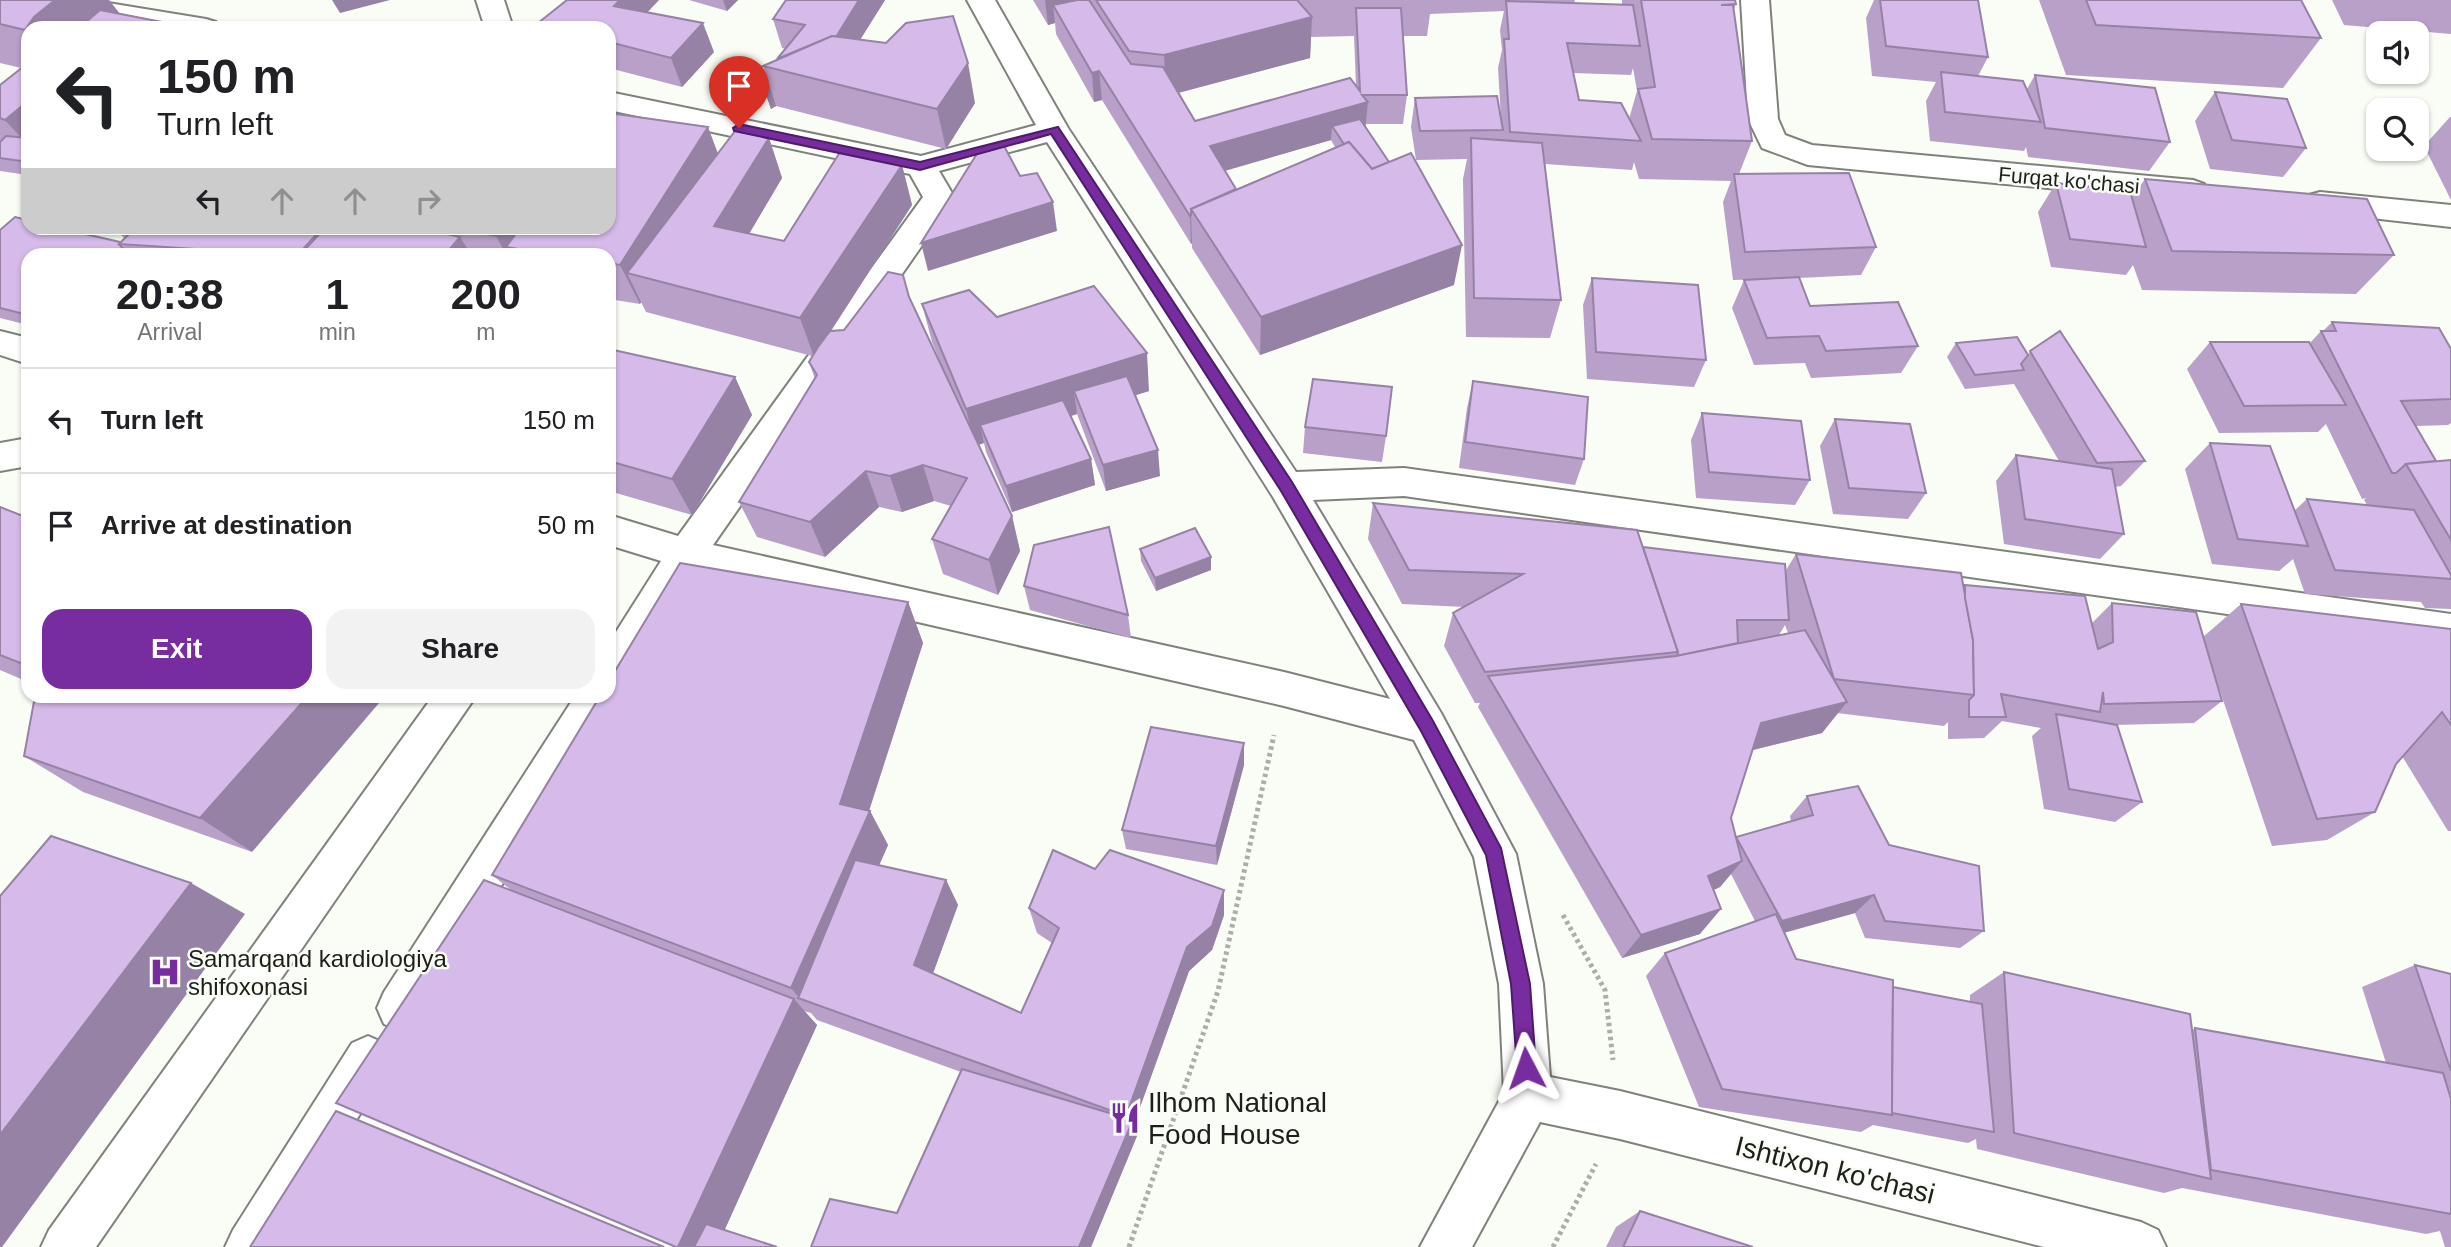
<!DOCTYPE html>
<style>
:root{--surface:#fff;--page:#f2f2f2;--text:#202124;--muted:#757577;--line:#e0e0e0;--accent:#772c9f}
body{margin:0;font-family:Arial,sans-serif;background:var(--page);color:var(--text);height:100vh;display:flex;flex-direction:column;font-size:26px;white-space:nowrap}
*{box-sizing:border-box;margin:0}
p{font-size:23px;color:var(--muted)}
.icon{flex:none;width:38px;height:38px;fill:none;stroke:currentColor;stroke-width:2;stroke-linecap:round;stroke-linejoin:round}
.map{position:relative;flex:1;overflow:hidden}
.side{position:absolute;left:21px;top:248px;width:595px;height:455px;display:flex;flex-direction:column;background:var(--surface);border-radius:21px;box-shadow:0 2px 5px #0004}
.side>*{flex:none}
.top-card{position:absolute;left:21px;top:21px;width:595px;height:214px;border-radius:21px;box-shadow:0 2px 5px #0004;background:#fff;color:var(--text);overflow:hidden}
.fabs{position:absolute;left:2366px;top:21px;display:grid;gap:14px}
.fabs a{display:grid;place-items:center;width:63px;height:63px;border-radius:14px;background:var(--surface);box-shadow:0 2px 5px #0004;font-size:35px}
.pin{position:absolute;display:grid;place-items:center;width:60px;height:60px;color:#fff;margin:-72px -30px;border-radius:50% 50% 50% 0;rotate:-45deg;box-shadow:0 0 7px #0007}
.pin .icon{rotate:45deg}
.me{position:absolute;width:77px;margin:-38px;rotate:356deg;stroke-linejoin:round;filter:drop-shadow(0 0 5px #0008)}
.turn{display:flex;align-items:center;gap:24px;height:147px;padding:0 21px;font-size:32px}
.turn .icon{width:91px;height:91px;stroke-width:2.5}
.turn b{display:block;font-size:49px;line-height:60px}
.lanes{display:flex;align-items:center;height:66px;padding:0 21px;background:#0003;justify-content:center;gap:35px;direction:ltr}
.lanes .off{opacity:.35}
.eta{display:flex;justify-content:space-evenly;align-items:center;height:119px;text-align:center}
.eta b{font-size:42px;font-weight:700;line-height:49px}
.action{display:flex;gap:14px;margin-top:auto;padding:14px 21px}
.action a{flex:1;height:80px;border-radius:21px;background:var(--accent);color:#fff;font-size:28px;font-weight:700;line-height:80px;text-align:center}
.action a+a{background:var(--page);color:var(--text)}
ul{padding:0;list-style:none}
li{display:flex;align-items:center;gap:21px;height:105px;padding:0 21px;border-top:2px solid var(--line)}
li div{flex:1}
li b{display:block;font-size:26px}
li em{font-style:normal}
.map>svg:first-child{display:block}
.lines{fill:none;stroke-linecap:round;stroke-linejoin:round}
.minor-casing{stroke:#7f827c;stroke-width:4}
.path{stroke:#abaea8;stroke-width:5;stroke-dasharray:3.5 3.5;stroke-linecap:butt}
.minor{fill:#fff;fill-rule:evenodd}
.wall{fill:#b8a0c9;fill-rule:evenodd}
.shaded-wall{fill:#9682a4}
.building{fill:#d6baea;stroke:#9682a4;stroke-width:2}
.route{fill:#772c9f;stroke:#4d1d67;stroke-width:2}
.labels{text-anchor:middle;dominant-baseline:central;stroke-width:5;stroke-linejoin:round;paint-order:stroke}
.far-street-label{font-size:21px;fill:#1e1f1c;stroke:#f9fdf5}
.poi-label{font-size:24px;fill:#1e1f1c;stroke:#f9fdf5;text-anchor:start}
.near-poi-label{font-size:28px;fill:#1e1f1c;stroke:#f9fdf5;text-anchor:start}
.near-street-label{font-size:28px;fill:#1e1f1c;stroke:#f9fdf5}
</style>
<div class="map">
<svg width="2451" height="1247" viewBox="0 0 2451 1247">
<rect width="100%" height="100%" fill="#f9fdf5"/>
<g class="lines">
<defs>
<g id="minor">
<polygon points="26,0 90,0 206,19 216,22 220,28 155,28 40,8 30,6"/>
<polygon points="476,0 504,0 513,28 485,28"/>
<path d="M967,0H995L1068,128L1296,472L1404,468L2451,614V646L1404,496L1313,500L1441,713L1516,854L1543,984L1550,1077L1620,1091L2141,1222L2158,1230L2166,1247H2044L1620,1139L1540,1122L1472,1247H1420L1504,1092L1499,984L1474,857L1414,740L1284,706L695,571L623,689L615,692L617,696L611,708L416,1024L400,1031L384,1024L377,1008L384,992L575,696H609V643L661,561L609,545V515L678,536L923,197L910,174L609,110V92L921,156L1036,125ZM1047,142L1273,497L1390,699L1284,672L713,545L955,198L939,171Z"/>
<polygon points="1741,0 1769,0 1778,119 1785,135 1812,145 2193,180 2204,184 2208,191 2204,198 2193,202 1808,165 1762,148 1748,119"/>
<polygon points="2320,192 2451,205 2451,227 2309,211 2304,203 2309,195"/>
<polygon points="0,331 28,338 28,364 0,355"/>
<polygon points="28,438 28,466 0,471 0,443"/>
<polygon points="433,696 476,696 96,1247 41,1247 49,1230"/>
<polygon points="368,1036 384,1043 391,1059 384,1075 278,1247 225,1247 233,1230 352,1043"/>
</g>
</defs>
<use href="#minor" class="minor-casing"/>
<g class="path">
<polyline points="1563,915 1605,990 1613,1060"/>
<polyline points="1129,1247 1218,991 1274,735"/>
<polyline points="1553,1247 1596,1164"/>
</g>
<use href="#minor" class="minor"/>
</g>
<g class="wall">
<polygon points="0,0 109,0 119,13 193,28 28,28 28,175 0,171 0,142 1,141 0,140 0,85 21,68 0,63"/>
<polygon points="689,0 738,0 727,11"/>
<polygon points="786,0 885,0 860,40 975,103 946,149 776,106 771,109 761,80 766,74 763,66 777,59 786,49 782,48 773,19"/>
<path d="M1033,0H1510L1511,1V0H1575L1574,3L1622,5V0H1735L1736,4L1734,9L1752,141L1739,174L1876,247L1861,275L1799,278L1810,306L1918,346L1901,373L1811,378L1805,363L1754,365L1732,308L1744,280L1767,279L1733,280L1723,202L1731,181L1639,179L1634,162L1632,170L1545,164L1561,300L1550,338L1466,337L1463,179L1467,159L1416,160L1411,127L1415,98L1501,118L1498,68L1502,50L1500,30L1504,11L1430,14L1427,36H1403L1407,95L1403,124H1366L1365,128L1454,285L1260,355L1192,248V243L1191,244L1102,100L1094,102L1056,34L1055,23L1048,25ZM1354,36L1356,86L1195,121L1178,93L1310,58L1311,37ZM1633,68L1637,91L1629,119L1579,100L1573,73L1631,75ZM1331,140L1335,147L1236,189L1225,170Z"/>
<polygon points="1874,0 1978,0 1988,57 1978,76 2027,89 2035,75 2170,142 2149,171 2028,157 2026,147 2024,151 1930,141 1926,101 1936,82 1872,76 1866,18"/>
<polygon points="2039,0 2301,0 2321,38 2283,88 2066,75"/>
<polygon points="2332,0 2451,0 2451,34 2344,25"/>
<polygon points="648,13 714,52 682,87 609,68 609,28 540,28 538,23"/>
<polygon points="2215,92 2306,148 2283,177 2210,169 2195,121"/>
<polygon points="2450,117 2451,117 2451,200 2424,146"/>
<polygon points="769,138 782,178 749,234 784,241 902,165 912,205 831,331 844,330 910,301 945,374 932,342 922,304 997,317 1149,391 1135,395 1160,476 1106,491 1077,414 1071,416 1091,459 1095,485 1012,512 986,452 984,443 978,445 1012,516 1020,551 998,595 943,574 932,539 951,506 934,501 902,512 879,507 825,557 757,537 739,502 815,379 809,362 812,356 646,312 641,302 640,304 609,299 609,256 28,256 28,325 0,318 0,230 120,242 124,238 117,230 119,228 609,228 718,153"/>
<polygon points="2145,179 2394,255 2356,294 2142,290 2133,265 2126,275 2051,267 2038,212 2056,183 2132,197"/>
<polygon points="1592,278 1706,360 1694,387 1587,379 1583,305"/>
<polygon points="2332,322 2451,349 2451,423 2448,425 2416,426 2436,461 2451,460 2451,609 2425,608 2421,602 2305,594 2293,559 2279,571 2212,564 2185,469 2210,443 2294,511 2307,499 2367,505 2364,500 2366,498 2362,499 2326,424 2318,432 2219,433 2187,369 2210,342 2310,343 2321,331 2323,331"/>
<polygon points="1956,343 2028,355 2030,351 2145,461 2121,486 2115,487 2124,534 2100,559 2004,544 1996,481 2016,455 2059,461 2014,384 1965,389 1947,357"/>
<polygon points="609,349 735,377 752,415 692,515 609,491"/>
<polygon points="1473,381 1584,459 1575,485 1459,468 1467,408"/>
<polygon points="1702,413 1810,480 1795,505 1696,498 1691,440"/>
<polygon points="1835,419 1926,493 1908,519 1833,514 1820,446"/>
<polygon points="1305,427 1386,436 1382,462 1303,453"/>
<path d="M1373,503L1786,570L1796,554L1964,587L1965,585L2091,624L2112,603L2203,637L2241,604L2451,629V831H2448L2402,756L2396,764L2375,812L2327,840L2272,846L2215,676L2222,701L2194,723L2114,725L2142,802L2115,822L2044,809L2032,736L2041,728L2002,721L1984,738L1948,739V722L1944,726L1837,713L1822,733L1753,750L1731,818L1736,837L1791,821L1790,816L1807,796L1889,845L1984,931L1960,948L1865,938L1855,913L1784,933L1796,959L1893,987L1970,1002V995L2004,972L2192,1030L2195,1028L2386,1063L2362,987L2415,965L2451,974V1247H2445L2440,1231L2426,1234L2182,1188L2164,1193L1977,1149L1976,1139L1968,1143L1873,1125L1861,1132L1699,1107L1646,976L1665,953L1755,921L1731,874L1720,887L1713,890L1700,934L1622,958L1478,707L1480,703H1475L1444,646L1453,613L1465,607L1402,604L1368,539ZM1785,625L1788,633L1779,635Z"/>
<polygon points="0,507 28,518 28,682 0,670"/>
<polygon points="1140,549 1211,557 1211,570 1156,591 1141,561"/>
<polygon points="1024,586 1128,615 1131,638 1030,610"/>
<polygon points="908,602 923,643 869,811 870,811 888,845 879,865 946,880 958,905 933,973 1021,1013 1052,943 1037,933 1029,908 1095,869 1224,890 1224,915 1212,950 1189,971 1134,1124 1137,1136 1091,1247 811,1247 897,1213 961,1072 817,1020 811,1013 804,1011 817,1025 724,1230 676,1247 511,890 492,875"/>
<polygon points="35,696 252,852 83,792 24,756"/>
<polygon points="1244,765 1217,865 1126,849 1122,830"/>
<polygon points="1640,1211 1753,1247 1606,1247 1616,1227"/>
</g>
<g class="shaded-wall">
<polygon points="55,0 109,0 127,23 121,28 28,28 28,34 25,30 34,17"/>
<polygon points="332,0 390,0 340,13"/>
<polygon points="620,0 659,0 626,35 614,6"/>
<polygon points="723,0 738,0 727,11"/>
<polygon points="859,0 885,0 836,78 782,70"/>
<polygon points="1045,0 1084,0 1053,5 1055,23 1048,25"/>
<polygon points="1312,17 1310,58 1166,96 1164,55"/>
<polygon points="703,23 714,52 682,87 671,58"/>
<polygon points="968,63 975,103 946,149 937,109"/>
<polygon points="1099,71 1102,100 1094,102 1092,73"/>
<polygon points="767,77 776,106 771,109 761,80"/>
<polygon points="28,101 28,145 5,120"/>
<polygon points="1368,102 1365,131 1332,126 1331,140 1211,175 1210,146"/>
<polygon points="708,127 723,167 627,273 641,302 640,304 620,265"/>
<polygon points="769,138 782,178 730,266 714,226"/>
<polygon points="902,165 912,205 814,357 800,318"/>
<polygon points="1053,202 1057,231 928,271 921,243"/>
<polygon points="1191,215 1192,243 1191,244 1190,216"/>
<polygon points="322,228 361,228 361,256 297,256"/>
<polygon points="503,228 554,228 506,247 511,256 507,256 496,236"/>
<polygon points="460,237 472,256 444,256"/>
<polygon points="1462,245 1454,285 1260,355 1261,317"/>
<polygon points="1147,353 1149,391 1082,412 1074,391 1077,414 987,442 980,425 984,443 975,446 966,409"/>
<polygon points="735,377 752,415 692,515 672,479"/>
<polygon points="1158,450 1160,476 1106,491 1103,465"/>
<polygon points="1091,459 1095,485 1012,512 1006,486"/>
<polygon points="923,465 934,501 902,512 890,476"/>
<polygon points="866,471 879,507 825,557 810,522"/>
<polygon points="1012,516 1020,551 998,595 989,560"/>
<polygon points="1211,557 1211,570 1156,591 1155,578"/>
<polygon points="908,602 923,643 864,826 870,811 888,845 818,1006 801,1000 791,988 840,804"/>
<polygon points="308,696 385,696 252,852 200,818"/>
<polygon points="1847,702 1822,733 1740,753 1761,723"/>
<polygon points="1244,743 1244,765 1217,865 1216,846"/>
<polygon points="1742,861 1720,887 1687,902 1708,876"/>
<polygon points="946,880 958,905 928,987 914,965"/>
<polygon points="191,883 245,914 2,1247 0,1247 0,1135"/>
<polygon points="1224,890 1224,915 1212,950 1189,971 1134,1124 1137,1136 1091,1247 1079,1247 1129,1128 1126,1116 1187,947"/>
<polygon points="1874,895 1855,913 1764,938 1782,921"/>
<polygon points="1721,909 1700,934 1622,958 1641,935"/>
<polygon points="794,999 817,1025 717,1247 678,1247"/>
</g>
<g class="building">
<polygon points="0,0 55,0 34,17 25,30 0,24"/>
<polygon points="567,0 620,0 614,6 703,23 671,58 609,42 609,28 556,28 538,23"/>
<polygon points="786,0 859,0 836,37 832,36 777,59 805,25 773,19"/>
<polygon points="1077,0 1089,0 1131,64 1163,67 1195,121 1350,78 1360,91 1356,8 1401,8 1407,95 1362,95 1368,102 1210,146 1236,189 1191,209 1191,215 1190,216 1099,71 1092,73 1053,5"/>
<polygon points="1096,0 1297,0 1312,17 1164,55 1129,51"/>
<polygon points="1641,0 1735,0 1736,4 1721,5 1733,5 1752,141 1652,139 1638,89 1655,87"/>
<polygon points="1880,0 1978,0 1988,57 1886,46"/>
<polygon points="2086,0 2301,0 2321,38 2096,25"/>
<polygon points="1506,1 1633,5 1640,46 1567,43 1579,100 1621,103 1641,141 1510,132 1504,39 1509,39"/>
<polygon points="100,10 193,28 79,28"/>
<polygon points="953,16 968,63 937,109 763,66 832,36 886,43 906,23"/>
<polygon points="28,63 28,101 5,120 0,118 0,85"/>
<polygon points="1941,72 2023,81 2041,122 1945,112"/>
<polygon points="2035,75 2155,88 2170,142 2045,128"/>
<polygon points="2215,92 2287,99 2306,148 2232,140"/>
<polygon points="1497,96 1503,130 1420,131 1415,98"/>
<polygon points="609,113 708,127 620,265 609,263 609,256 559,256 506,247 520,228 609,228"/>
<polygon points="1360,119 1389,162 1372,169 1349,142 1344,144 1332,126"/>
<polygon points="735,131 769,138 714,226 784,241 840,152 902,165 800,318 627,273"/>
<polygon points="6,136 28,138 28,162 0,158 0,142"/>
<polygon points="1471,138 1542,143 1561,300 1474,298"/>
<polygon points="1349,142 1372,169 1411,153 1462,245 1261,317 1191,209"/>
<polygon points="1003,144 1020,176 1037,173 1053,202 921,243 978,152"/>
<polygon points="1849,173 1876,247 1745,252 1734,174"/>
<polygon points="2145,179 2367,199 2394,255 2172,251"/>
<polygon points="2056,183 2130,191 2146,247 2070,239"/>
<polygon points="15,217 28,220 28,228 59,228 120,242 119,244 129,256 28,256 28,315 0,308 0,230"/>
<polygon points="119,228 135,228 129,233 117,230"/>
<polygon points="135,228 322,228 297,256 270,256 271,254 119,244"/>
<polygon points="325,228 422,228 460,237 444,256 299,256"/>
<polygon points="457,228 503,228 496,236"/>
<polygon points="888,272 903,275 909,297 1012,516 989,560 932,539 967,478 923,465 890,476 866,471 810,522 739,502 817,375 809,362 818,347 830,331 844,330"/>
<polygon points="1799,277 1810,306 1898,302 1918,346 1826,351 1819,336 1767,338 1744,280"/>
<polygon points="1592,278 1698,285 1706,360 1596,352"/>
<polygon points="1094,286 1147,353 966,409 922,304 969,290 997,317"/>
<polygon points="2332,322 2439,328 2451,349 2451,399 2401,401 2436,461 2406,464 2396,473 2392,473 2321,331 2336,331"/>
<polygon points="2060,331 2145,461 2097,463 2030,351"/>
<polygon points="2017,337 2028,355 2021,364 2024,370 1975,375 1956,343"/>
<polygon points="2210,342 2309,342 2346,405 2244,406"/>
<polygon points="609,349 735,377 672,479 609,461"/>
<polygon points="1127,376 1158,450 1103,465 1074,391"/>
<polygon points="1313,379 1392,387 1386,436 1305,427"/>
<polygon points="1473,381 1588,397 1584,459 1465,442"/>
<polygon points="1063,400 1091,459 1006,486 980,425"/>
<polygon points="1702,413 1801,421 1810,480 1709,472"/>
<polygon points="1835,419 1910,424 1926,493 1849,488"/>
<polygon points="2210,443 2270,446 2308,546 2238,539"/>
<polygon points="2016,455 2112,469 2124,534 2025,519"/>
<polygon points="2451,460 2451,540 2406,464"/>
<polygon points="2307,499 2414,510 2451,575 2451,579 2335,570"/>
<polygon points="1373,503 1637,530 1678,652 1485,672 1453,613 1523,574 1409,570"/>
<polygon points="0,507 28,518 28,666 0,655"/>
<polygon points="1109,527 1128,615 1024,586 1034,545"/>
<polygon points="1195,528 1211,557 1155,578 1140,549"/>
<polygon points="1643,547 1785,564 1789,620 1737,620 1738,643 1677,656 1678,652"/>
<polygon points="1796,554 1961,573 1973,640 1974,695 1834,679"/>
<polygon points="680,563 908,602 840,804 870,811 791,988 492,875 600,696 609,696 609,681"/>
<polygon points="1965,585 2085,596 2098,649 2113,642 2112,603 2196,612 2222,701 2104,704 2103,692 2100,712 2001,694 2006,717 1969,717 1969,700 1974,695 1973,640 1965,598"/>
<polygon points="2241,604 2451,629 2451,725 2442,712 2396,764 2375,812 2317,819"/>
<polygon points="1805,630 1847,702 1761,723 1731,818 1742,861 1708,876 1721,909 1641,935 1488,676 1676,656"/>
<polygon points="35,696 308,696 200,818 24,756"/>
<polygon points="2056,714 2117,725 2142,802 2069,789"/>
<polygon points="1151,727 1244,743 1216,846 1122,830"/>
<polygon points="1858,786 1889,845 1979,866 1984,931 1885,921 1874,895 1782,921 1736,837 1813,815 1807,796"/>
<polygon points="51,836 191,883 0,1135 0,896"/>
<polygon points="1053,850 1095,869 1110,850 1224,890 1212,926 1187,947 1126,1116 798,998 855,860 946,880 914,965 1021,1013 1059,928 1029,908"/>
<polygon points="484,880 794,999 678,1247 676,1247 336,1103"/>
<polygon points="1776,914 1796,959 1893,980 1892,1115 1722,1089 1665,953"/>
<polygon points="2415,965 2451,974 2451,1071"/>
<polygon points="2004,972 2190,1014 2211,1179 2014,1133"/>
<polygon points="1893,987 1982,1004 1994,1132 1892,1113"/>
<polygon points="2195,1028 2443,1073 2451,1099 2451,1214 2211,1170"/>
<polygon points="962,1069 1133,1120 1079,1247 811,1247 830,1199 897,1213"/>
<polygon points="336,1111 664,1247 250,1247"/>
<polygon points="1640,1211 1753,1247 1623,1247"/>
<polygon points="706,1224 777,1247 694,1247"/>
</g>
<polygon class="route" points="739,124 920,162 1058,127 1292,482 1433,721 1501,848 1530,984 1536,1068 1533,1074 1526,1077 1520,1074 1517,1068 1511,984 1486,855 1421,731 1281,491 1051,134 920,170 734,131 733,128"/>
<defs>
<symbol id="hospital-bare" viewBox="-9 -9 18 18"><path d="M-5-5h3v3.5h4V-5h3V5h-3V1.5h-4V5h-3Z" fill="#772c9f" stroke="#f9fdf5" stroke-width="2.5" paint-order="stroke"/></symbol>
<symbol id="restaurant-bare" viewBox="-9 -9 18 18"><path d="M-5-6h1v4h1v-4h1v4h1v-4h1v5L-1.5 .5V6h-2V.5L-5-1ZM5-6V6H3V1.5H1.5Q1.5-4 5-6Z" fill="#772c9f" stroke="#f9fdf5" stroke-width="2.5" paint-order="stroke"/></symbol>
</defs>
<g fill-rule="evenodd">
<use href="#hospital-bare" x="143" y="950" width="44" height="44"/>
<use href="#restaurant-bare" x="1103" y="1096" width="44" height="44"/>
</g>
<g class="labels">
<g class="far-street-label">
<text transform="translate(2069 180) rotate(5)">Furqat ko'chasi</text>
</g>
<g class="poi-label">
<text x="188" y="958">Samarqand kardiologiya<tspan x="188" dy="28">shifoxonasi</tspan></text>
</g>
<g class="near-poi-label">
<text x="1148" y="1102">Ilhom National<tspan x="1148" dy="32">Food House</tspan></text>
</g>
<g class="near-street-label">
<text transform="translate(1835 1170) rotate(14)">Ishtixon ko'chasi</text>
</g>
</g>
</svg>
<div class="fabs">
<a><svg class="icon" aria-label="sound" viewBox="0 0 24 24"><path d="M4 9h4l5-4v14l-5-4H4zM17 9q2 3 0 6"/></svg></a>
<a><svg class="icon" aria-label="search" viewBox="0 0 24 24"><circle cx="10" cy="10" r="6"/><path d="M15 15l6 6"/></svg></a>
</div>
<div class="pin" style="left:739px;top:128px;background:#d93025"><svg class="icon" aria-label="arrive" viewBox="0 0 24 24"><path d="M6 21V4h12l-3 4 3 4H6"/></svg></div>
<svg class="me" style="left:1526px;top:1068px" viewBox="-20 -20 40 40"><path d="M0-17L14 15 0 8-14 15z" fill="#772c9f" stroke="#fff" stroke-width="4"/></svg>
<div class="top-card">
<div class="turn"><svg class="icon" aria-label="left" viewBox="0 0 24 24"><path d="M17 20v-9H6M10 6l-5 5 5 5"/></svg><div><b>150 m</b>Turn left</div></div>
<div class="lanes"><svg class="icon" aria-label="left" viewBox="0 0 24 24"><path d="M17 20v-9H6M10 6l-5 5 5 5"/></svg><svg class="icon off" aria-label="ahead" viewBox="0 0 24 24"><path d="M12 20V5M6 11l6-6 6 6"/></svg><svg class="icon off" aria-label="ahead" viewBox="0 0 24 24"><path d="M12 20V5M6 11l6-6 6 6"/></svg><svg class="icon off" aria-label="right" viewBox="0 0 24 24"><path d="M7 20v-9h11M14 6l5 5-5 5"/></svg></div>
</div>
<section class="side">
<div class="eta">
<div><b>20:38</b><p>Arrival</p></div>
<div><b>1</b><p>min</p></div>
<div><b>200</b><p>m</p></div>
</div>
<ul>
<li><svg class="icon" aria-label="left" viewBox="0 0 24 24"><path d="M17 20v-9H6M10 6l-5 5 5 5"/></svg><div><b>Turn left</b></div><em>150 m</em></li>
<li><svg class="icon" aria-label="arrive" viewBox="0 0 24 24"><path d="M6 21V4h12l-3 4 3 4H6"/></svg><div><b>Arrive at destination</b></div><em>50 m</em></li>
</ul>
<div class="action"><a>Exit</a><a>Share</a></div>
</section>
</div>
